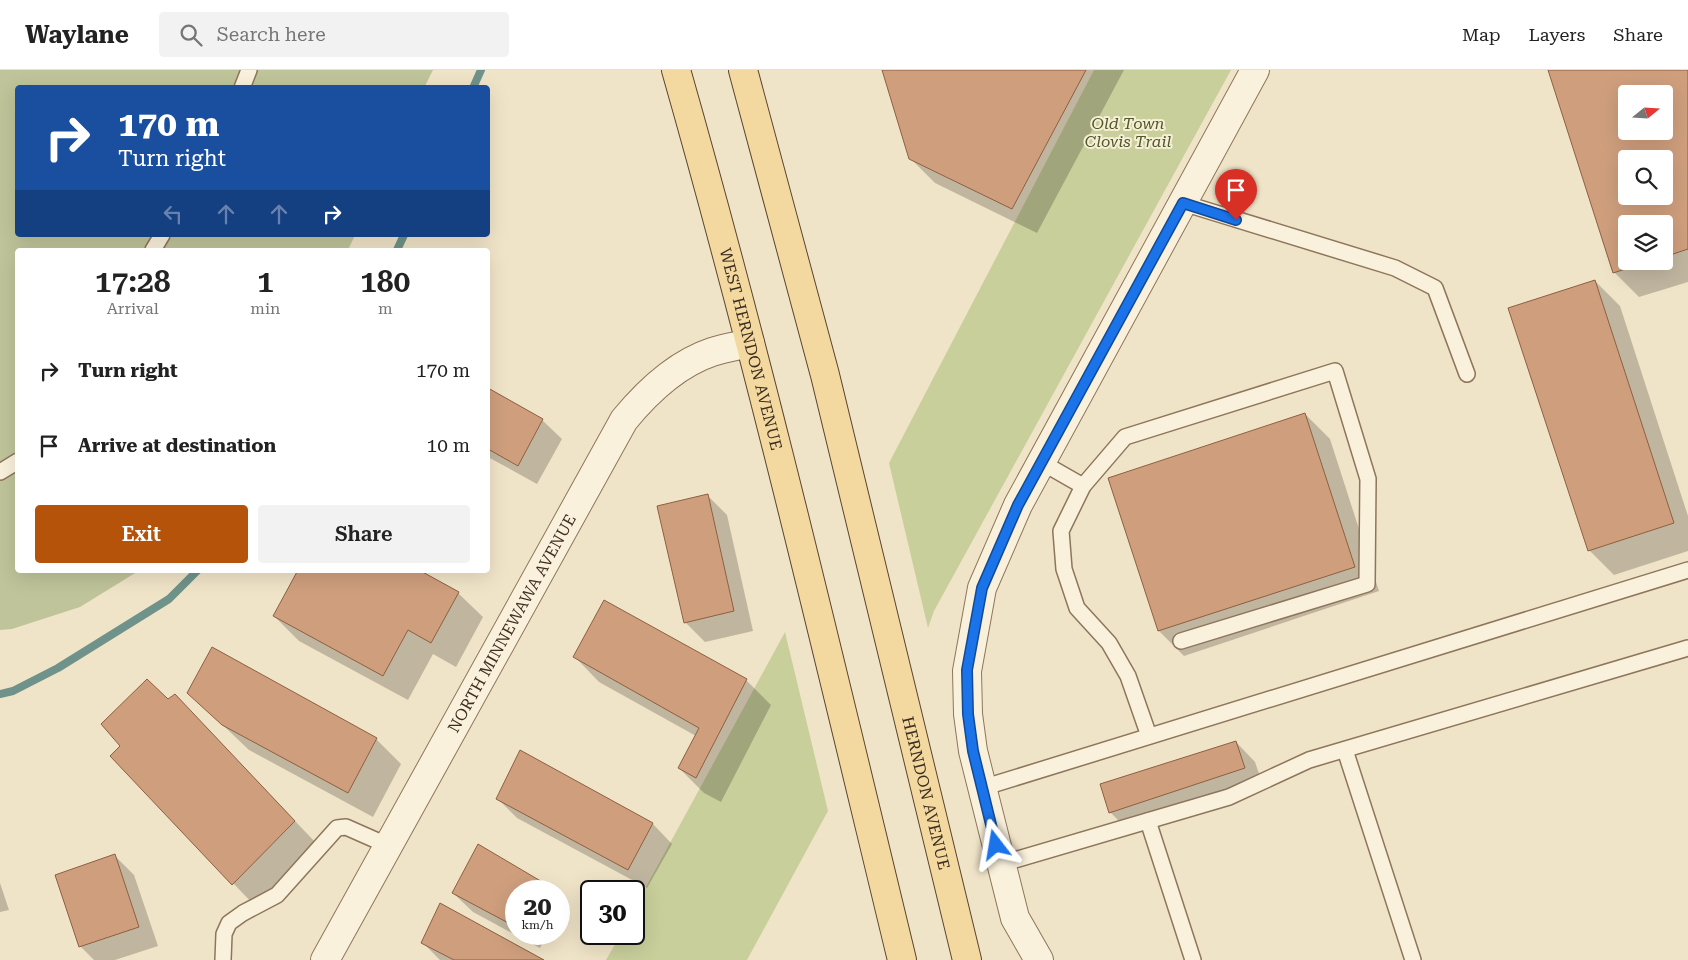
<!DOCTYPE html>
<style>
:root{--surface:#fff;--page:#f2f2f2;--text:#222;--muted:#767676;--line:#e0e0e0;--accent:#b45309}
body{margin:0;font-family:"Roboto Serif",serif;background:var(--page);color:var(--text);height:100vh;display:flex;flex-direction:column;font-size:19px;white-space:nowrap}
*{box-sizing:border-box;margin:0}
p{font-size:16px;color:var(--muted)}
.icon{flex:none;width:28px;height:28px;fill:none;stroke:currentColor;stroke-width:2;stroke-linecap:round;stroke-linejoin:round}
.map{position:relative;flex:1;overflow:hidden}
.side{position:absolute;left:15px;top:178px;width:475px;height:325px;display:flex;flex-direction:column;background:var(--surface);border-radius:5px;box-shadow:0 5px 20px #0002}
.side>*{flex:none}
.guide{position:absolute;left:15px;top:15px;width:475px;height:152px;border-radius:5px;box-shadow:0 5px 20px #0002;background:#1a4fa0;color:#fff;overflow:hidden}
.needle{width:32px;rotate:72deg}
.tools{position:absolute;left:1618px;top:15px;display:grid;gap:10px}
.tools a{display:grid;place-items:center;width:55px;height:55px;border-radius:5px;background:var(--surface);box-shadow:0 5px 20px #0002;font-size:25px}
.speed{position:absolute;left:505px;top:810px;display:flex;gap:10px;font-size:25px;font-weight:700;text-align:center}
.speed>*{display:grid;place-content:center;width:65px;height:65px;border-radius:50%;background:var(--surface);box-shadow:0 5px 20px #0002;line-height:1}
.speed small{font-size:12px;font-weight:400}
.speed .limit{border:2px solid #111;border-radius:8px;background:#fff;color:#111}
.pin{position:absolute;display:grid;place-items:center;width:42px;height:42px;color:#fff;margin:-51px -21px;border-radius:50% 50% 50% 0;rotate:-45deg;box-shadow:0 0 5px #0007}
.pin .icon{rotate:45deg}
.me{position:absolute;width:55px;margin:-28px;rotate:346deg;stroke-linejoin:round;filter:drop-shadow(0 0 4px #0008)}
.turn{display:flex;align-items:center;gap:18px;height:105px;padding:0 20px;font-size:22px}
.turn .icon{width:65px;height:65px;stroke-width:2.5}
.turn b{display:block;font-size:35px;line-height:42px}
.lanes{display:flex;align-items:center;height:48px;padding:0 20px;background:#0003;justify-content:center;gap:25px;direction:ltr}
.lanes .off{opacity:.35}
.eta{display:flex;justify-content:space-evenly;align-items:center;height:85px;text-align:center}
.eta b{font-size:30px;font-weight:600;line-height:35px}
.action{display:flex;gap:10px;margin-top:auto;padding:10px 20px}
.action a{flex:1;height:58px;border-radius:5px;background:var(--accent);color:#fff;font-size:20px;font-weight:600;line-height:58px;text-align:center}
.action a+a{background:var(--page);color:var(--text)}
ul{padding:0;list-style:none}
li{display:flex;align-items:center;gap:15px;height:75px;padding:0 20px}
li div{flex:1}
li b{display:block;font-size:19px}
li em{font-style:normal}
header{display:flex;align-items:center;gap:30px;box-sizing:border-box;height:70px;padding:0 25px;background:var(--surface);border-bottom:1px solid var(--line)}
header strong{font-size:24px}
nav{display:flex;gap:28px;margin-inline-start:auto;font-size:18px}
.search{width:350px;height:45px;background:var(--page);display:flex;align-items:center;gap:12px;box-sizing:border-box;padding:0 18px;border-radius:5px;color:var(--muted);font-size:19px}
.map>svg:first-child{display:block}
.green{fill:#c9cf9b}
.cemetery{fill:#bfc49a}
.shadow{fill:#0003;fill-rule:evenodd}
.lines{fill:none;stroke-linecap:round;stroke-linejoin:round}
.stream{stroke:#6f938a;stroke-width:8}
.building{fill:#cf9f7d;stroke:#8d5f41;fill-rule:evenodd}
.service-casing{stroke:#8d765c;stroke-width:18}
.minor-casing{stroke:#8d765c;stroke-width:30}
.primary-casing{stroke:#5b4430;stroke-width:30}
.service{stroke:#faf1dc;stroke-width:15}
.minor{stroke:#faf1dc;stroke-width:28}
.primary{stroke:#f3d9a0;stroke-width:28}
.route-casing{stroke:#114b97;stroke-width:12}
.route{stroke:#1a73e8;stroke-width:9}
.labels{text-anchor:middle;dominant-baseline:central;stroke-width:4;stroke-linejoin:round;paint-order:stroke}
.park-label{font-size:16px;font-style:italic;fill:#4d5a26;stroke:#f7eed8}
.street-label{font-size:16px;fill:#3d2e20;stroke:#f7eed8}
</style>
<header>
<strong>Waylane</strong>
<div class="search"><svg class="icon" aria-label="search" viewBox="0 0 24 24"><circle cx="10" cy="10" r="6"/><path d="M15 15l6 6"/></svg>Search here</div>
<nav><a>Map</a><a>Layers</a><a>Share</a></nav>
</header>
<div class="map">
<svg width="1688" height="890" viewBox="0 0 1688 890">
<rect width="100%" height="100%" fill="#f0e4c8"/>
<g class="green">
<polygon points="1094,0 1231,0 934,541 928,558 889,393"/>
<polygon points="785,562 828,741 747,890 606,890 621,864 634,864 634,839"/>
</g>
<polygon class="cemetery" points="0,0 433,0 424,18 18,18 18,165 355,165 348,180 18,180 18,500 140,500 80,537 12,559 0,560"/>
<g class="shadow">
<polygon points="883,0 1124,0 1037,163 935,113 910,88"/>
<path d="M1549,0H1688V212L1639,227L1614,202ZM1626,24H1664V61H1626ZM1626,89H1664V126H1626ZM1626,154H1664V191H1626Z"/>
<polygon points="1595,211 1620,236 1688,446 1688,481 1614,505 1589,480"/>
<polygon points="488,320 542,350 562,369 537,414 488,387"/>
<polygon points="1305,344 1330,369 1379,521 1184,586 1159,561 1110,408"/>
<polygon points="708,426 727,445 753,561 705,572 686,553 659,437"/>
<polygon points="300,500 416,500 458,523 483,547 456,597 433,584 408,630 299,571 274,546"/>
<polygon points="575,587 746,610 771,635 721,732 704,723 679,698 696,666 599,612"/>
<polygon points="189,623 376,669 401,694 373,747 249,680"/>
<polygon points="199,651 319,776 258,839 111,686"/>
<polygon points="1236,672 1255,692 1264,718 1130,762 1110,742"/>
<polygon points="521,682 653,754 672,774 647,818 517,748 498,729"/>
<polygon points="479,776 544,814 551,821 516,821 516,864 547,864 540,878 473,842 453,823"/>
<polygon points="115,786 134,805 158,876 115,890 94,890 80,876"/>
<polygon points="0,813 9,840 0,842"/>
<polygon points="559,829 563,833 559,841"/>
<polygon points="422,872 541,890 440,890"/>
</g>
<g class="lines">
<g class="stream">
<polyline points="473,18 481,0"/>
<polyline points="397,180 404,165"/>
<polyline points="0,624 13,621 58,598 169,529 198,500"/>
</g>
</g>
<g class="building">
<polygon points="882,0 1086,0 1012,139 909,89"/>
<path d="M1548,0H1688V179L1664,187V154H1626V191H1651L1613,203ZM1626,24H1664V61H1626ZM1626,89H1664V126H1626Z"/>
<polygon points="1595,210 1674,453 1588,481 1508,238"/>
<polygon points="488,318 543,349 518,396 488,379"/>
<polygon points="1305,343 1355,497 1158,561 1108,408"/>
<polygon points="708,424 734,541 684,553 657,436"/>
<polygon points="298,500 419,500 459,522 431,573 408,560 383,606 273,546"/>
<polygon points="604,530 747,609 696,708 678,698 699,658 573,587"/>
<polygon points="212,577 377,668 348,723 222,655 187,623"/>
<polygon points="147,609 168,629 175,624 295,751 232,815 110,686 120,676 101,654"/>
<polygon points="1236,671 1245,698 1109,743 1100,714"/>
<polygon points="520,680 653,753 628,800 496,729"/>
<polygon points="478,774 544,813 540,821 516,821 516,857 452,823"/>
<polygon points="115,784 139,857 79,877 55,805"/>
<polygon points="440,833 544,890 454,890 421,873"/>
</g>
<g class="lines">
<defs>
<g id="service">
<polyline points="242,18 249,0"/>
<polyline points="1183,133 1395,198 1435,218 1467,304"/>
<polyline points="153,180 162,165"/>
<polyline points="1041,392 1083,416"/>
<polyline points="0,402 18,391"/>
<polyline points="1149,666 1128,606 1109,573 1077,538 1064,499 1061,461 1083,416 1125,367 1335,301 1368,409 1367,514 1181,571"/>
<polyline points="1345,680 1413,890"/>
<polyline points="982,718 1688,500"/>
<polyline points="1148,751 1193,890"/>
<polyline points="1001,794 1229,727 1309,690 1688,578"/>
<polyline points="223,890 224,864 229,853 243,843 277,825 337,758 346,757 389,776"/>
</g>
<g id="minor">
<path id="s1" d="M325,890L624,350C647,322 676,294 712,282C724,278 737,276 750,273"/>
<polyline points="1039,890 1015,848 973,681 968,644 967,601 982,518 1018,435 1255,0"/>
</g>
<g id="primary">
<path id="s2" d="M676,0C760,294 830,593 902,890"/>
<path id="s3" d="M743,0L825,305L967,890"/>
</g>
</defs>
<use href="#service" class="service-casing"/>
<use href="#minor" class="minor-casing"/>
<use href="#primary" class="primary-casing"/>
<use href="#service" class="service"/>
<use href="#minor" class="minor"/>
<use href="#primary" class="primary"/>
</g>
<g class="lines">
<defs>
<polyline id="route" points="996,775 973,681 968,644 967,600 982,518 1018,435 1183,133 1236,150"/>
</defs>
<use href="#route" class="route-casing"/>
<use href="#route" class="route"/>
</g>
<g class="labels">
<g class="park-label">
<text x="1128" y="53">Old Town<tspan x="1128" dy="18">Clovis Trail</tspan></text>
</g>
<g class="street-label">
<text stroke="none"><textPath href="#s2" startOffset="289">WEST HERNDON AVENUE</textPath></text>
<text stroke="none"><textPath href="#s1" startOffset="385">NORTH MINNEWAWA AVENUE</textPath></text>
<text stroke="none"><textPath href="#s3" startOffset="746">HERNDON AVENUE</textPath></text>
</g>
</g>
</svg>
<div class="tools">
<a><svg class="needle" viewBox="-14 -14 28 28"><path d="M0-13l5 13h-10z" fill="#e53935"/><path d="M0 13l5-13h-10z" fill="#767676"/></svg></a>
<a><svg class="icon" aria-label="search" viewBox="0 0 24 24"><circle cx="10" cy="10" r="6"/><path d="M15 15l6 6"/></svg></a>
<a><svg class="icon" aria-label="layers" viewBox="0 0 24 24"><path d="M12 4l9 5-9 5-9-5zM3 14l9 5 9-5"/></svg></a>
</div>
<div class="speed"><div>20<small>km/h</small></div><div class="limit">30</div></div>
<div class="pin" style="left:1236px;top:150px;background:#d93025"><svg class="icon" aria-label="arrive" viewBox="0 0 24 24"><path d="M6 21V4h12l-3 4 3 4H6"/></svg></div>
<svg class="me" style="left:996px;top:775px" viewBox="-20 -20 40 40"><path d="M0-17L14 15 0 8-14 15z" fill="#1a73e8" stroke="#fff" stroke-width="4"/></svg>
<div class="guide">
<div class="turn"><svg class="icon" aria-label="right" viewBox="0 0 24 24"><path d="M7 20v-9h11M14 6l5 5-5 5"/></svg><div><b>170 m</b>Turn right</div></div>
<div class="lanes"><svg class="icon off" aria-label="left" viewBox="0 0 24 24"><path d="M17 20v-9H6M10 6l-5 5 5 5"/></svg><svg class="icon off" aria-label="ahead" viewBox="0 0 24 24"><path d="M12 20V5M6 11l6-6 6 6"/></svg><svg class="icon off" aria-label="ahead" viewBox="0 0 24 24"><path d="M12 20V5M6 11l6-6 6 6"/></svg><svg class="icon" aria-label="right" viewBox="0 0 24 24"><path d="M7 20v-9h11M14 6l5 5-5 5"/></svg></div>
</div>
<section class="side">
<div class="eta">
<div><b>17:28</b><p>Arrival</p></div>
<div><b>1</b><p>min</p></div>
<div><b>180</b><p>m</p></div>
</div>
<ul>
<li><svg class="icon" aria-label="right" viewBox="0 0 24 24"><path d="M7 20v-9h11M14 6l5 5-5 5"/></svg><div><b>Turn right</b></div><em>170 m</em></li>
<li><svg class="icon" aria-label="arrive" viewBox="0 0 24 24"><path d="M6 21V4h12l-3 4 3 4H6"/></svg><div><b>Arrive at destination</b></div><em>10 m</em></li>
</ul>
<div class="action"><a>Exit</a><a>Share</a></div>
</section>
</div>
